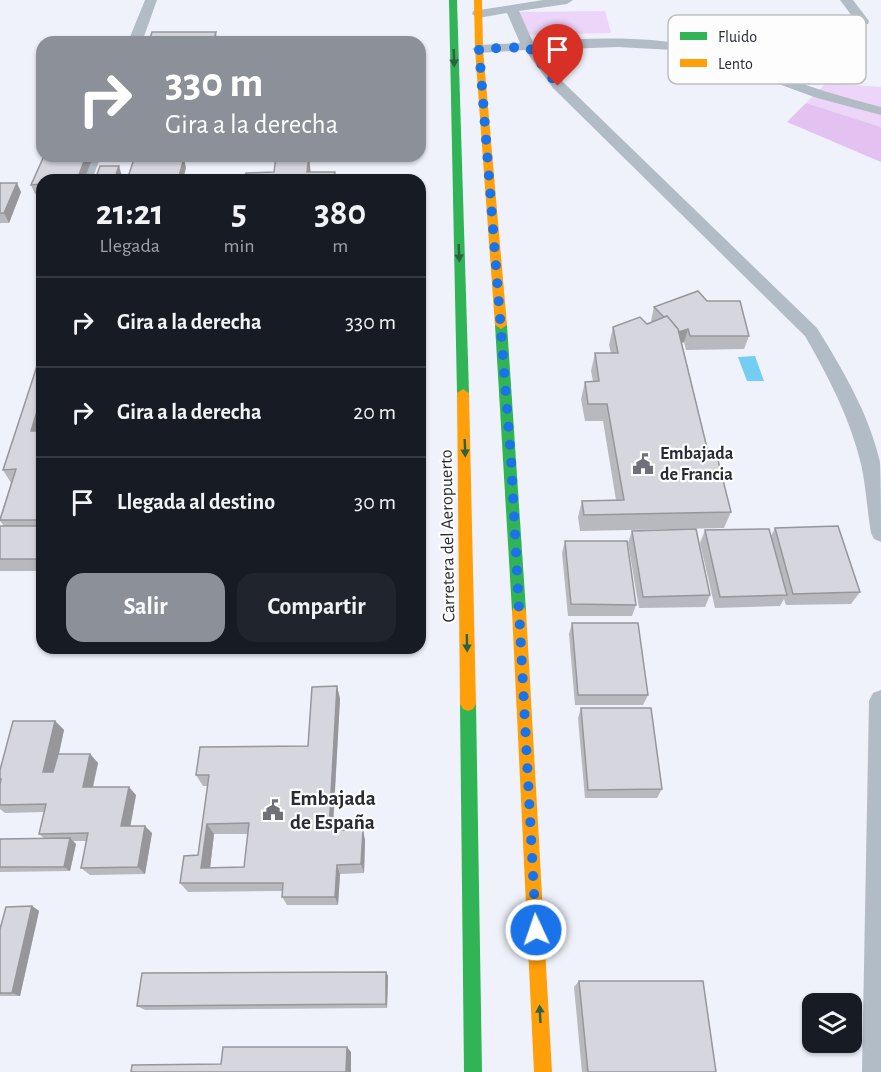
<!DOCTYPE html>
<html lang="es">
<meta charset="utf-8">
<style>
:root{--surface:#171b24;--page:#20242c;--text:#f1f3f6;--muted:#9ea1a6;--line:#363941;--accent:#8c9099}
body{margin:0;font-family:"Alegreya Sans",sans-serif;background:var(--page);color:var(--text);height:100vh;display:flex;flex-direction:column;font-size:22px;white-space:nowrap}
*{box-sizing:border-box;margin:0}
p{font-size:20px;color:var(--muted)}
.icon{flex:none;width:33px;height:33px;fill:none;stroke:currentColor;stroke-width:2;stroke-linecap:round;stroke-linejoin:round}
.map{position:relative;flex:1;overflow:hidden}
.drawer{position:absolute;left:36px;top:174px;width:390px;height:480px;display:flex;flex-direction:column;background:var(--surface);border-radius:18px;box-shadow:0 2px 4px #0004}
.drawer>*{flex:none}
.banner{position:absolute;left:36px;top:36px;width:390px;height:126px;border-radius:18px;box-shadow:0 2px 4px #0004;background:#8c9099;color:#fff;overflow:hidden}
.buttons{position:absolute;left:802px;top:993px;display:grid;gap:12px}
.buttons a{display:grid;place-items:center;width:60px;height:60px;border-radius:12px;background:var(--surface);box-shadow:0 2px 4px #0004;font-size:30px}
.pin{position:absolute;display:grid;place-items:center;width:51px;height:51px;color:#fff;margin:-62px -26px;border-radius:50% 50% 50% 0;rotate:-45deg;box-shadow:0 0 6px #0007}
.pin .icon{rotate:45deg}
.me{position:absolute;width:66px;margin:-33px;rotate:357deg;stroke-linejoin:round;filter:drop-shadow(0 0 4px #0008)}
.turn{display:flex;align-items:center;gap:21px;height:126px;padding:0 30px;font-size:27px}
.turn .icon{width:78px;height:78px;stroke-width:2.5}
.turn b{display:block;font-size:42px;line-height:51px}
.eta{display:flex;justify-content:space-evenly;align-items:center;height:102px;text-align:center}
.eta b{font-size:36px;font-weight:700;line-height:42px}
.cta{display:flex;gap:12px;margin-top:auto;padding:12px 30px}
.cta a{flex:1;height:69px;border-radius:18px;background:var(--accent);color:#fff;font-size:24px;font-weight:700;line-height:69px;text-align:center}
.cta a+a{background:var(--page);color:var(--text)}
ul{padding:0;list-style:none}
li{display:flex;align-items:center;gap:18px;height:90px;padding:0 30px;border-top:2px solid var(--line)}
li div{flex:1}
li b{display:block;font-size:22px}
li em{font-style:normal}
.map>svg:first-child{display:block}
.green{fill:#edd4f9}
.forest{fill:#e3c2f1}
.water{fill:#74cdf2}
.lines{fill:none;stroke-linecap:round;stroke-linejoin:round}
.street{fill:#b2bcc7;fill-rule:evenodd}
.fast{fill:#30b455;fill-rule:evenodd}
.slow{fill:#ff9f0a;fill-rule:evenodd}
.wall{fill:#b8b8bf;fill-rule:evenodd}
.shaded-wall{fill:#96969b}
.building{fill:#d6d6de;stroke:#96969b;stroke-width:1.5;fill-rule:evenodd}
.oneway{fill:#2c6242}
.route{stroke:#1a73e8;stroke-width:10;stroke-dasharray:0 18}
.labels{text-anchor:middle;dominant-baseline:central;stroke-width:4.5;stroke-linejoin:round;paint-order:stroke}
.poi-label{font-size:18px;font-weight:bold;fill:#292c35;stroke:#fdfdfd;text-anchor:start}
.street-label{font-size:18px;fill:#292c35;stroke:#fdfdfd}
.near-poi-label{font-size:21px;font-weight:bold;fill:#292c35;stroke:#fdfdfd;text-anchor:start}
.key{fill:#fdfdfd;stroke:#bdbec1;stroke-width:1.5}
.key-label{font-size:16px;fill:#292c35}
</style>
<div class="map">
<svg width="881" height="1072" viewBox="0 0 881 1072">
<rect width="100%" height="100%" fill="#eff2fa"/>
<g class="green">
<polygon points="605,11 611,33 520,35 516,12"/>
<polygon points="826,83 881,87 881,127 806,103"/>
</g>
<polygon class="forest" points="806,103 881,127 881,162 787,122"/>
<polygon class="water" points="755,356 764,381 747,381 738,357"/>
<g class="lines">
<g class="street">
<polygon points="145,0 157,0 142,42 128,42"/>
<path d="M543,0H573L567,4L519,11L533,42C588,38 644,35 698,47C736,55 770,71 806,85C831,94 856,100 881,107V115L817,98L699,55L673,50L618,47L538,50L563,82L817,328C843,370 869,414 880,462C881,483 881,520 881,542L874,539L871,533C867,510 866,486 861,464C850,418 828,376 805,336L553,88L525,50L479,53L472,49L479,45L520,43L507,13L478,18L472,14L473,11Z"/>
<polygon points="840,0 853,0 869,21 868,24 858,24"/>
<polygon points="85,156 101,156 92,180 76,180"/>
<polygon points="881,690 881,1072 862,1072 869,701 873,693"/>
</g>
<g class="fast">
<polygon points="449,0 457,0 469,393 463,397 457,393"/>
<polygon points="501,321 507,325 526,611 524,615 519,617 514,615 512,611 495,325"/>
<polygon points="468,697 473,699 476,704 482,1072 464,1072 460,704 463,699"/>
</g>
<g class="slow">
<polygon points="474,0 482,0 483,49 507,325 501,329 495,325 475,49"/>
<polygon points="463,389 469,393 476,704 473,709 468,711 463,709 460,704 457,393"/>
<polygon points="519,605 524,607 526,611 552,1072 534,1072 512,611 514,607"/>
</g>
</g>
<g class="wall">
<polygon points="44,156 88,156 91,162 84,180 42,180 42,194 35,194 31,185"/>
<polygon points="0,183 21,192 9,223 0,223"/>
<polygon points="707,301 749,336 744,349 686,350 684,342 682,343 709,456 731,512 724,528 580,531 578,517 582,501 616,500 603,421 585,421 581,399 585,382 593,381 591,371 595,353 611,353 609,345 613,327 647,324 652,322 651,321 654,307"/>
<polygon points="42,363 42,571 0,571 0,526 4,526 0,521 0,517 11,483 3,470"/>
<polygon points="775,528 860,592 851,604 786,605 784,599 780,606 715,608 700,543 705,530 771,536"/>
<polygon points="632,531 710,595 705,607 639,608 628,543"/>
<polygon points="565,541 636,605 632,616 568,616 562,553"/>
<polygon points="572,623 648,695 643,705 575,705 569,634"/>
<path d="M337,686L340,699L333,830L365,840L364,873L340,874L338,905H287L282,897V891L188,892L180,883L198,855L208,786H203L196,775L308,746ZM214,834H248L244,867L210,868Z"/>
<polygon points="581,708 662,789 657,798 585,798 578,718"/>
<polygon points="55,721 64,730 59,754 90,754 98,763 93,787 136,795 130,826 152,833 145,874 90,875 81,868 87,841 73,841 76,844 70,871 0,872 0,839 45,839 39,834 44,812 5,813 0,809 0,770"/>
<polygon points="32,906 39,911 20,996 0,996 0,929"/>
<polygon points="386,972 388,976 387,1008 145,1010 137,1006"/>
<polygon points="579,981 716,1072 582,1072 574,987"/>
</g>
<g class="shaded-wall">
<polygon points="216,32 217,42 213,42"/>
<polygon points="86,156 88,156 91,162 84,180 77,180"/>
<polygon points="309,157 311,175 307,172"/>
<polygon points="184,158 186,168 183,180 178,180"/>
<polygon points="119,166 122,176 121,180 114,180"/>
<polygon points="17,183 21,192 9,223 4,213"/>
<polygon points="688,329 684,342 673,346 677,333"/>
<polygon points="42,395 42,443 31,431"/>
<polygon points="337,686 340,699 332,840 329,830"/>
<polygon points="55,721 64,730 53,780 43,772"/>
<polygon points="90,754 98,763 91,795 83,787"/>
<polygon points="129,787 136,795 129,834 121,826"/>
<polygon points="207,824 214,834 209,877 201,868"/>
<polygon points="145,826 152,833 145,874 138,867"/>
<polygon points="363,830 365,840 364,873 361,864"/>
<polygon points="70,838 76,844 70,871 64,867"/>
<polygon points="337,865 340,874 338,905 335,897"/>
<polygon points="32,906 39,911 20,996 12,993"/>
<polygon points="386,972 388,976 387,1008 386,1004"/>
<polygon points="347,1047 351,1052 351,1072 346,1072"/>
</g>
<g class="building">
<polygon points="152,32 216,32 213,42 149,42"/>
<polygon points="44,156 86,156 77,180 42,180 42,184 31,185"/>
<polygon points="276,157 309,157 307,172 335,172 334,180 245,180 246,173 274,172"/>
<polygon points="184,158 178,180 127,180 134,159"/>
<polygon points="100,166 119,166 114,180 95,180"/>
<polygon points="0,183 17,183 4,213 0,213"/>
<polygon points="698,291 707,301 740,301 749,336 690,336 688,329 679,332 678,329 667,316 664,317 654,307"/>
<polygon points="667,316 678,329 709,456 717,456 731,512 584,515 582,501 624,500 607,404 588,404 585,382 599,381 595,353 618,353 613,327 640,317 647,324"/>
<polygon points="38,363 42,363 42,395 31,431 42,431 42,496 40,504 42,504 42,520 0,520 16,469 3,470"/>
<rect x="0" y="526" width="42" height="33"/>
<polygon points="838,526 860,592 793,594 775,528"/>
<polygon points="696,529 710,595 643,597 632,531"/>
<polygon points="769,529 787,595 720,597 705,530"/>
<polygon points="565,541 627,541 636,605 571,604"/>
<polygon points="572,623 638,623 648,695 578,695"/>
<path d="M337,686L329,830H363L361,864L337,865L335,897H282L283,883H180L184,856L198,855L209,775H196L200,747L308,746L312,687ZM249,823L244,867L201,868L207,824Z"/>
<polygon points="581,708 651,708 662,789 588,790"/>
<polygon points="13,721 55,721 43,772 53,772 58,754 90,754 83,787 129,787 121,826 145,826 138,867 81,868 88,833 39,834 46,804 0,805 0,784 1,779 0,779 0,770"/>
<polygon points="70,838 64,867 0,867 0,839"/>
<polygon points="32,906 12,993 0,993 0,929 6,907"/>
<polygon points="386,972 386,1004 137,1006 142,973"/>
<polygon points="579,981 703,981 716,1072 588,1072"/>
<polygon points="223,1047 347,1047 346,1072 131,1072 132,1065 221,1064"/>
</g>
<defs><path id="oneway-solid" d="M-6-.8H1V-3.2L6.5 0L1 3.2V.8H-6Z" transform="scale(1.5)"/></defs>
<g class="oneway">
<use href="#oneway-solid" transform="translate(454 58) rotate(88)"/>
<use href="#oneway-solid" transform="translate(459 253) rotate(88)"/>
<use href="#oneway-solid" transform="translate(465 448) rotate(88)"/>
<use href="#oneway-solid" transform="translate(467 643) rotate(89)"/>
<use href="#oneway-solid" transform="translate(540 1014) rotate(-93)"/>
</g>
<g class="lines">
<polyline class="route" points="536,930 511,459 479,49 529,47 558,86"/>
</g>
<defs>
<symbol id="civic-bare" viewBox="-9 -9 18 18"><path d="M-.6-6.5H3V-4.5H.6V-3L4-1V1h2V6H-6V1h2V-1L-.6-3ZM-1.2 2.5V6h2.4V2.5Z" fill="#6e717a" stroke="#fdfdfd" stroke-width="2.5" paint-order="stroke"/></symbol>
</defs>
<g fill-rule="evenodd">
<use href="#civic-bare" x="628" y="449" width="30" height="30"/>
<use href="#civic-bare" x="258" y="795" width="30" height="30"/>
</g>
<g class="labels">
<g class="poi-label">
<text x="660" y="454">Embajada<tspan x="660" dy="21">de Francia</tspan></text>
</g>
<g class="street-label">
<text transform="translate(448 536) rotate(-91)">Carretera del Aeropuerto</text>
</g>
<g class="near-poi-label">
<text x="290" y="798">Embajada<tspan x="290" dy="24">de España</tspan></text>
</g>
</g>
<rect x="668" y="15" width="198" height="69" rx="9" class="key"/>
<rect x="680" y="32" width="27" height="8" fill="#30b455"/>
<rect x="680" y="59" width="27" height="8" fill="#ff9f0a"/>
<g class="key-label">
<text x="718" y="42">Fluido</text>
<text x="718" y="69">Lento</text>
</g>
</svg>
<div class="buttons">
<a><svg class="icon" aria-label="layers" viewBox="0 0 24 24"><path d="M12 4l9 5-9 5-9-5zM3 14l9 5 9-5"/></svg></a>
</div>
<div class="pin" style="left:558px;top:86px;background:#d93025"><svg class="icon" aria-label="arrive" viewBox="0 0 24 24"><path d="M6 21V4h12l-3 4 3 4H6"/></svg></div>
<svg class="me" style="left:536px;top:930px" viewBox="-20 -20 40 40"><circle r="17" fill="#1a73e8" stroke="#fff" stroke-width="3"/><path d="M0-11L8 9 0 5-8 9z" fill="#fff"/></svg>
<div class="banner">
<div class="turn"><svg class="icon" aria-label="right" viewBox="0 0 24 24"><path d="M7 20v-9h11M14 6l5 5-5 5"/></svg><div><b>330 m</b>Gira a la derecha</div></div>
</div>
<section class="drawer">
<div class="eta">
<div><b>21:21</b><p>Llegada</p></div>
<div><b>5</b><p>min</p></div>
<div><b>380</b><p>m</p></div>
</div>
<ul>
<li><svg class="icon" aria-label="right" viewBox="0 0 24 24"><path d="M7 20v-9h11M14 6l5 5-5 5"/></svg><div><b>Gira a la derecha</b></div><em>330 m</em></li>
<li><svg class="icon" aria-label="right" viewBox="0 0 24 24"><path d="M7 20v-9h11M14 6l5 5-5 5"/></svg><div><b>Gira a la derecha</b></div><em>20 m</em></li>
<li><svg class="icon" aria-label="arrive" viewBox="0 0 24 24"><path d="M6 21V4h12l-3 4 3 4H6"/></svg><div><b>Llegada al destino</b></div><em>30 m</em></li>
</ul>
<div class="cta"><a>Salir</a><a>Compartir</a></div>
</section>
</div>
